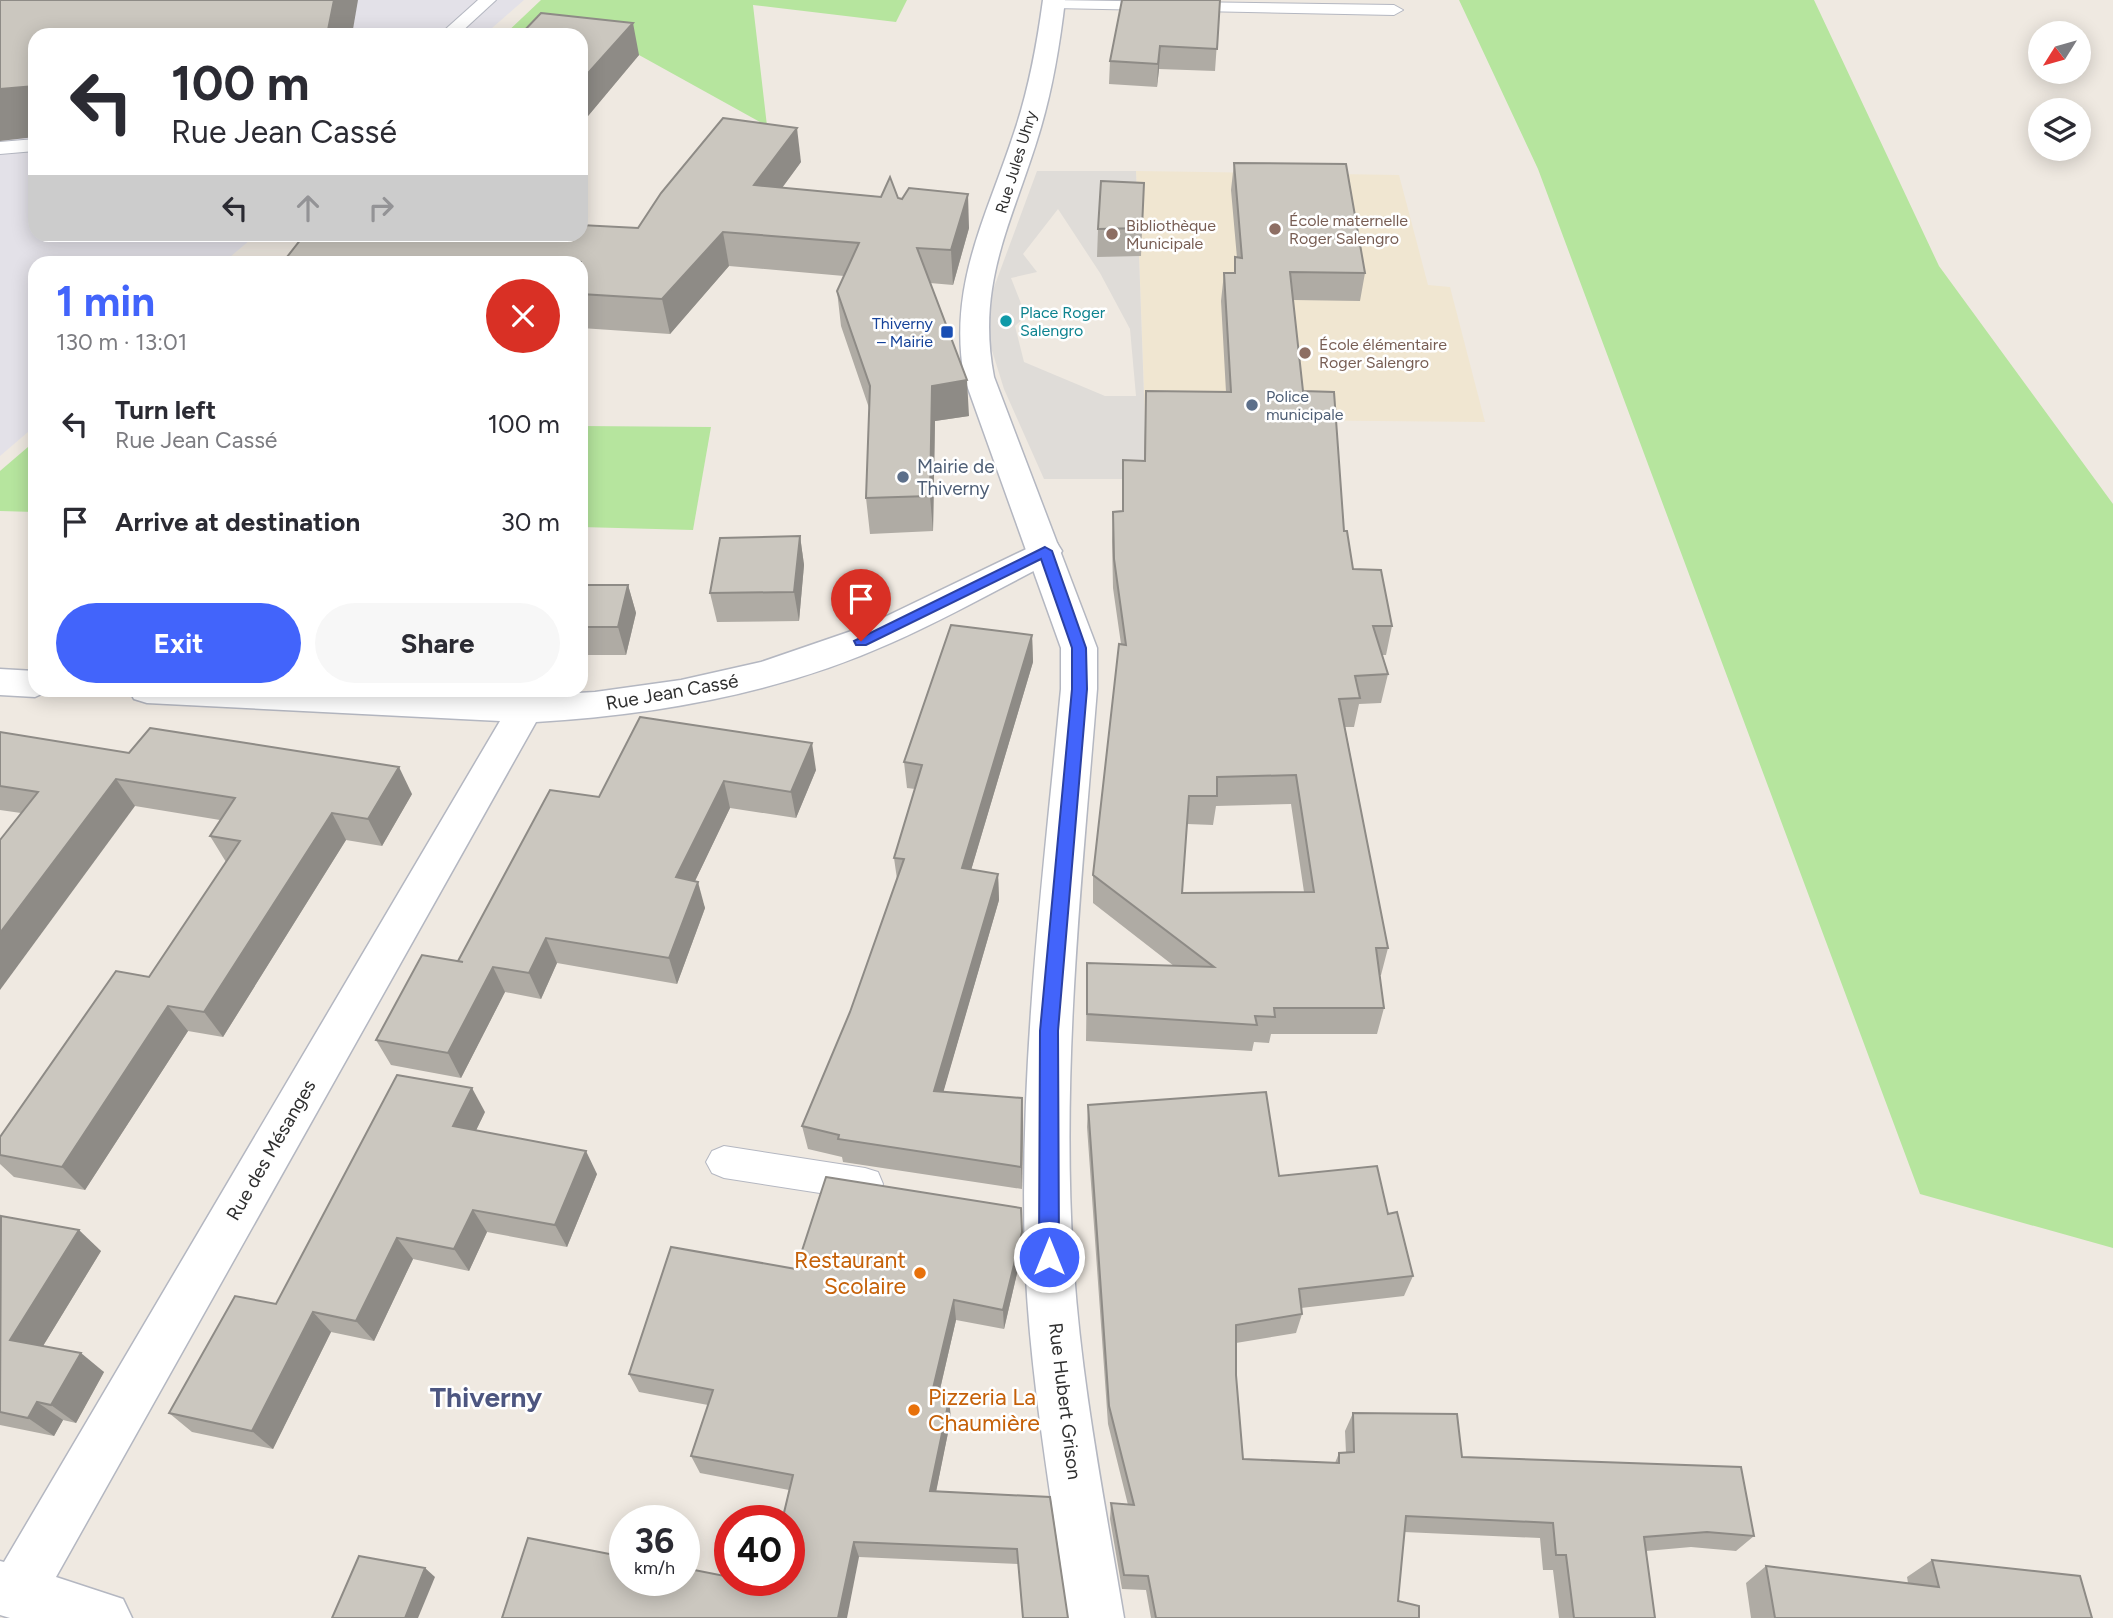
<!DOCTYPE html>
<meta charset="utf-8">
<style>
:root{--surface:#fff;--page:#f7f7f7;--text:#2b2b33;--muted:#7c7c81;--accent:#4264fb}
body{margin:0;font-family:Figtree,sans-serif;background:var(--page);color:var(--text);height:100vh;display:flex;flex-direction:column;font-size:26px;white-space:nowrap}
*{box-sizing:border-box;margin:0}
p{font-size:23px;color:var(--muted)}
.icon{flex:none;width:38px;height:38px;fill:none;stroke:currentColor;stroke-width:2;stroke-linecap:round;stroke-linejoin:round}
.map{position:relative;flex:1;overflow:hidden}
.side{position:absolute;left:28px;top:256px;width:560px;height:441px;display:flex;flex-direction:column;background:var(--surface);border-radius:21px;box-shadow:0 4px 18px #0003}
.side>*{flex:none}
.hud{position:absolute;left:28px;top:28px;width:560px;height:214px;border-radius:21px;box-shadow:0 4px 18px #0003;background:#fff;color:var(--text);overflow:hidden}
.needle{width:46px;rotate:233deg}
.controls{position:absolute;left:2028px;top:21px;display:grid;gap:14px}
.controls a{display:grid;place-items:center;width:63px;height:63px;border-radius:50%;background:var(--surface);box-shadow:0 4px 18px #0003;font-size:35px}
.speed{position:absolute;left:609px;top:1505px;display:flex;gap:14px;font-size:35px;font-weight:700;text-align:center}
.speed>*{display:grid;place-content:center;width:91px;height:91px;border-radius:50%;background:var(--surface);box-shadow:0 4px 18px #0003;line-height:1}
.speed small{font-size:18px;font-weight:400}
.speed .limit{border:10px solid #d22;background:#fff;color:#111}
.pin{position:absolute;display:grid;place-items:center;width:60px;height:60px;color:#fff;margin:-72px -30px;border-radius:50% 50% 50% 0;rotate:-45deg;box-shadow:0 0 7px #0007}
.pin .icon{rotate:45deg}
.me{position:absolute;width:77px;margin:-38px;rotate:0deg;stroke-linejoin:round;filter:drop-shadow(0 0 5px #0008)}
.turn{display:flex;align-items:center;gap:24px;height:147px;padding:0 28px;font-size:32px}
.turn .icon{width:91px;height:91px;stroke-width:2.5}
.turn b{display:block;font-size:49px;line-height:60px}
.lanes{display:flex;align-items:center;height:66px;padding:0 28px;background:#0003;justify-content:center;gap:35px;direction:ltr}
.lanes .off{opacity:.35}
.round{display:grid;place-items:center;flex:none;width:74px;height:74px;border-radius:37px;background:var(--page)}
.headline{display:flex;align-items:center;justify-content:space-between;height:119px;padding:0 28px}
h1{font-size:42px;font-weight:700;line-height:52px;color:var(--accent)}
.cta{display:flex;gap:14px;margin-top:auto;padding:14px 28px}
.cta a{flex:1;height:80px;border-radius:42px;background:var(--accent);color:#fff;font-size:28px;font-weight:700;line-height:80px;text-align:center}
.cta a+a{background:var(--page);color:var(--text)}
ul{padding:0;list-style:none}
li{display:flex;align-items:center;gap:21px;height:98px;padding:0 28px}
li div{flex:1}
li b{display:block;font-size:26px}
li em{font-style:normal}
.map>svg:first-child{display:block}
.industrial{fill:#e3e1e8}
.education{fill:#f0e6d1}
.green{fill:#b6e59e}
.plaza{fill:#dfdcd8;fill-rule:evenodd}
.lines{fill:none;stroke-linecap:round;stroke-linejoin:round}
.lane-casing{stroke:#b4b7c1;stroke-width:2}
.street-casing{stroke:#b4b7c1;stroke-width:3}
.secondary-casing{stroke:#b4b7c1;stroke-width:3}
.lane{fill:#fff;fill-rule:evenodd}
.street{fill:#fff;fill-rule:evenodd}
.secondary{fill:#fff;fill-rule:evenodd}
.wall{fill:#afaba4;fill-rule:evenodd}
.shaded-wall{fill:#8e8b86}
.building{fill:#cbc7bf;stroke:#8e8b86;stroke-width:2;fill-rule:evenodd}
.route{fill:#4264fb;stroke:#2b41a3;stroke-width:2}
.education-dot{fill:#8d6e63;stroke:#fff;stroke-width:2.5}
.culture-dot{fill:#0f9aa8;stroke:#fff;stroke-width:2.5}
.transit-dot{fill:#1a4fb4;stroke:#fff;stroke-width:2.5}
.service-dot{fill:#5c6f8a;stroke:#fff;stroke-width:2.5}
.food-dot{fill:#e8710a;stroke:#fff;stroke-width:2.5}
.labels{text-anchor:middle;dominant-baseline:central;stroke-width:5;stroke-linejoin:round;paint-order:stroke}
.far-street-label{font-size:16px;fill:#2e2e2e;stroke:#fff}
.far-education-label{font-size:16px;fill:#785e54;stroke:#fff;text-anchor:start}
.far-culture-label{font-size:16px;fill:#0d838f;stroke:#fff;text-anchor:start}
.far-transit-label{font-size:16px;fill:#164399;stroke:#fff;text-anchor:end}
.far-service-label{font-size:16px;fill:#4e5e75;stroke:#fff;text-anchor:start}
.service-label{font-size:19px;fill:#4e5e75;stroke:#fff;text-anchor:start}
.street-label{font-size:19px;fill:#2e2e2e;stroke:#fff}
.near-food-label{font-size:23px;fill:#c56008;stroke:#fff;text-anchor:end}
.near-quarter-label{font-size:28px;font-weight:bold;fill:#4d5680;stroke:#fff}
</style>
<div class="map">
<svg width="2113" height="1618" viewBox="0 0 2113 1618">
<rect width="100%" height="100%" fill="#efe9e1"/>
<polygon class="industrial" points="0,0 524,0 484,35 35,35 35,234 256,235 224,262 35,262 35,426 0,456"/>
<polygon class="education" points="1136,171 1399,175 1428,285 1450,287 1485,422 1145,419"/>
<g class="green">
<polygon points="541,0 907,0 896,22 753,5 767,126 639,55 581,49 581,35 504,35"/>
<polygon points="1459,0 1814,0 1939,266 2113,504 2113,1248 1920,1194 1538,169"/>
<polygon points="581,426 711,427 693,530 581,527"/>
<polygon points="35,441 35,512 0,511 0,471"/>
</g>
<path class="plaza" d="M1037,171H1136L1147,479H1044L1004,389L989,341L993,290ZM1058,209L1100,273L1130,329L1136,396H1105L1024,362L1015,326L1026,316L1011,278L1037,272L1023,254Z"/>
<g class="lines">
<defs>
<g id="lane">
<polygon points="478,0 496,0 458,35 439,35"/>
<polygon points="1048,0 1394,5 1403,10 1394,15 1054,8 1048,7"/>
<polygon points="35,139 35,151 0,154 0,142"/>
<polygon points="724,1146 865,1168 878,1172 883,1184 878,1196 865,1200 724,1178 712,1173 706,1162 712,1151"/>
</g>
<g id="street">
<path d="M1045,540L1057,543L1062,551L1057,559C1002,587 948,618 891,643C780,693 657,715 536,722L56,1577L123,1599L132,1618H10L0,1615V1561L4,1562L500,721L147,703L134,699L129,690H398L525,696L595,692L681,680L761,662L866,626Z"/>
<polygon points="0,669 35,671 35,690 50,690 35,697 0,695"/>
</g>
<path id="secondary" d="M1043,0H1065C1060,43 1053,86 1041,127C1015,217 975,280 994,377L1097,648V689C1082,877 1061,1066 1073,1256C1080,1377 1104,1498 1124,1618H1068C1052,1498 1029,1376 1025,1255C1019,1065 1043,877 1061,689V648L964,377C948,283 987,217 1015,130C1029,88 1037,44 1043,0Z"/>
</defs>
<use href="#lane" class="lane-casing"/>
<use href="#street" class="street-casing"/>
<use href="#secondary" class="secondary-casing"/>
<use href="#lane" class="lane"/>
<use href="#street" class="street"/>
<use href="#secondary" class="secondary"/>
</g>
<g class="wall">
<polygon points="1220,0 1215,71 1159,69 1157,87 1109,84 1110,61"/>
<polygon points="581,35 639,55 588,116 581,115"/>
<polygon points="801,162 782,188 898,198 969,228 953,285 930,283 969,416 935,421 933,531 870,534 866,498 869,408 841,326 837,291 844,276 729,266 670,334 581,328 581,262 289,262 287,257 638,228"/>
<path d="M1234,163L1365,273L1360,301L1293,300L1303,391L1344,531L1353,569L1392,626L1386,655H1382L1388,674L1381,703L1359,704L1354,727H1345L1388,948L1381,975H1380L1384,1008L1377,1034H1271L1269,1043L1254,1042L1252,1051L1086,1041L1087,963L1174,966L1093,903V875L1121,644L1113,588L1112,541L1113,512L1122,511L1123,460H1144L1146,391L1226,392L1221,301L1224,273H1234L1235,257L1237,258L1231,190ZM1291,804L1304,892L1182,893L1187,824L1213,825L1216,806Z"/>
<polygon points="1144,183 1141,256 1097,257 1098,229"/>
<polygon points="800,536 804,565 799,621 717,622 710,593"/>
<polygon points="581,585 628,585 636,613 626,655 581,655"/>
<polygon points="1032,635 1033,662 971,870 998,874 999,900 943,1092 1022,1098 1023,1121 1022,1189 843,1162 842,1157 808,1149 802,1126 850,1012 897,879 894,858 915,789 907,788 904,762"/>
<polygon points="0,732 129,753 412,794 382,846 346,840 223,1037 188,1031 85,1190 14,1177 0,1164 0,1137 149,977 226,862 210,836 220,820 135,806 21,813 0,810"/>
<polygon points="816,770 796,818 730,808 695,881 705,908 677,984 557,963 541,999 505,992 461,1078 391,1065 376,1040 458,961 599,797"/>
<polygon points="1088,1105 1279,1176 1388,1214 1413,1276 1404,1296 1301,1308 1302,1314 1296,1333 1236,1343 1236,1375 1243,1459 1335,1463 1339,1453 1346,1453 1345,1431 1353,1413 1462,1457 1754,1536 1736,1551 1691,1547 1646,1551 1655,1618 1559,1618 1553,1570 1543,1570 1540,1538 1404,1532 1398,1601 1419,1618 1151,1618 1146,1590 1122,1589 1110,1519 1111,1503 1128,1505 1108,1424 1087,1127"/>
<polygon points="485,1112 476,1130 597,1174 567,1247 487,1232 469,1271 413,1259 374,1341 331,1332 273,1449 192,1432 169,1413 276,1304"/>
<polygon points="0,1217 101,1251 43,1346 104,1372 76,1423 63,1420 54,1436 0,1425"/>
<polygon points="1022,1252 1004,1329 956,1320 938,1398 951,1418 936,1491 1050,1497 1018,1564 859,1557 767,1584 789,1490 700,1473 691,1456 708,1405 639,1392 629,1374 796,1269"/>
<polygon points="1932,1560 2092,1618 1751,1618 1746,1583 1766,1566 1908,1583 1907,1577"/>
</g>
<g class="shaded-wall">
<polygon points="334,0 358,0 352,35 327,35"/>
<polygon points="633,23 639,55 588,116 581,87 581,81"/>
<polygon points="1160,46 1159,69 1157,87 1158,64"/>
<polygon points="35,86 35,137 0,141 0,89"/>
<polygon points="797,128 801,162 759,219 754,185"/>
<polygon points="968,194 969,228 953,285 951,250"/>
<polygon points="723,232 729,266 670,334 662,299"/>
<polygon points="967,380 969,416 935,421 933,531 930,496 932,386"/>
<polygon points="800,536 804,565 799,621 794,592"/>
<polygon points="628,585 636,613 626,655 618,627"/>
<polygon points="1032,635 1033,662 964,894 962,868"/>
<polygon points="812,743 816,770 796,818 791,792"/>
<polygon points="399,767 412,794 382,846 368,819"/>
<polygon points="116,779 135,806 0,990 0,933"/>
<polygon points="724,781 730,808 684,904 676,877"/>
<polygon points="332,813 346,840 223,1037 204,1012"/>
<polygon points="998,874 999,900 937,1114 934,1091"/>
<polygon points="698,882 705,908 677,984 669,958"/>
<polygon points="546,938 557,963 541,999 529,973"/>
<polygon points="493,967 505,992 461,1078 448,1053"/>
<polygon points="168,1006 188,1031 85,1190 62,1167"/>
<polygon points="472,1088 485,1112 467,1149 453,1126"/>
<polygon points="1022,1098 1023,1121 1022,1189 1021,1167"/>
<polygon points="586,1151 597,1174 567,1247 555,1225"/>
<polygon points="1021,1208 1022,1252 1004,1329 1003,1310"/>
<polygon points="473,1210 487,1232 469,1271 454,1249"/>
<polygon points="79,1230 101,1251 35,1359 10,1340"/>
<polygon points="397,1238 413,1259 374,1341 356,1321"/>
<polygon points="954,1300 956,1320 934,1415 931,1397"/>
<polygon points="313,1312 331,1332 273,1449 252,1431"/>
<polygon points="81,1353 104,1372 76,1423 51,1405"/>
<polygon points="949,1400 951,1418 933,1507 930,1491"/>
<polygon points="37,1402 63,1420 54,1436 28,1418"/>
<polygon points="854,1542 859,1557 847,1618 838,1618"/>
<polygon points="425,1568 435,1577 418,1618 405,1618"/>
</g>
<g class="building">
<polygon points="0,0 334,0 327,35 35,35 35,86 0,89"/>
<polygon points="1122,0 1220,0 1217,49 1160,46 1158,64 1110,61"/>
<polygon points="541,13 633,23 581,81 581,35 520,35"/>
<polygon points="723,118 797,128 754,185 881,197 890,177 898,198 902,199 909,188 968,194 951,250 917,248 967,380 932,386 930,496 866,498 870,386 837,291 859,243 723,232 662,299 581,294 581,262 297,262 287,257 305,234 581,234 581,225 638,228 661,193"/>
<path d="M1234,163L1346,164L1365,273L1290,272L1303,391L1334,392L1344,531H1347L1353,569L1381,570L1392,626H1373L1388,674L1355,676L1360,698L1339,699L1388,948H1376L1384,1008H1274L1275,1017L1255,1016L1257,1025L1087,1014V963L1214,967L1093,875L1119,644L1126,645L1114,559L1113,512L1123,511V460L1145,461L1146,391L1231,392L1224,273H1235V257L1242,258ZM1296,775L1314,892L1182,893L1189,796H1217V777Z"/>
<polygon points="1101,181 1144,183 1142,228 1098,229"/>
<polygon points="800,536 794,592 710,593 720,538"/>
<polygon points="581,585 628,585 618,627 581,627"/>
<polygon points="951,625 1032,635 962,868 998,874 934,1091 1022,1098 1021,1167 838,1139 839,1135 802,1126 850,1012 904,859 894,858 922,765 904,762"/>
<polygon points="640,717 812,743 791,792 724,781 676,877 698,882 669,958 546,938 529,973 493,967 448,1053 376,1040 422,955 463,962 458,961 550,790 599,797"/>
<polygon points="150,728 399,767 368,819 332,813 204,1012 168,1006 62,1167 0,1155 0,1137 116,971 149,977 240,841 210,836 235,798 116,779 0,933 0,840 38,792 0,786 0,732 129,753"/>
<polygon points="397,1075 472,1088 453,1126 586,1151 555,1225 473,1210 454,1249 397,1238 356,1321 313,1312 252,1431 169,1413 235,1296 276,1304"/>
<polygon points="1266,1092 1279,1176 1377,1166 1388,1214 1397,1212 1413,1276 1299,1289 1302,1314 1236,1325 1236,1375 1243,1459 1339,1463 1339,1453 1354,1452 1353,1413 1457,1414 1462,1457 1741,1467 1754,1536 1707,1532 1644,1537 1655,1618 1574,1618 1566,1555 1556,1555 1553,1523 1406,1516 1398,1601 1419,1606 1419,1618 1156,1618 1148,1576 1124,1575 1111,1503 1134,1505 1109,1406 1088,1105"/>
<polygon points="826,1177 1021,1208 1022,1232 1003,1310 954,1300 931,1397 949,1400 930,1491 1050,1497 1068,1618 1023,1618 1017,1549 854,1542 838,1618 502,1618 528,1538 625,1557 625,1580 684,1580 684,1568 730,1577 730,1580 746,1580 767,1584 768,1580 789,1580 789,1521 782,1521 793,1475 691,1456 713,1390 629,1374 671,1247 796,1269"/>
<polygon points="1,1216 79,1230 10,1340 81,1353 51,1405 37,1402 28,1418 0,1412"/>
<polygon points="359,1556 425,1568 405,1618 332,1618"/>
<polygon points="1932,1560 2080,1576 2092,1618 1775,1618 1766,1566 1939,1587"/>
</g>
<polygon class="route" points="1045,547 1052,551 1086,648 1087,689 1058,1031 1059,1257 1056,1264 1049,1267 1042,1264 1039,1257 1040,1031 1072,689 1072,648 1041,559 866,645 856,645 854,641"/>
<g class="education-dot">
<circle cx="1275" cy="229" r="7"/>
<circle cx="1112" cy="234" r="7"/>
<circle cx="1305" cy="353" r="7"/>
</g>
<circle class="culture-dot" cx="1006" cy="321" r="7"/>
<rect class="transit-dot" x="940" y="325" width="14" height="14" rx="3.5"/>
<g class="service-dot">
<circle cx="1252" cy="405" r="7"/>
<circle cx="903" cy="477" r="7"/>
</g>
<g class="food-dot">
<circle cx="920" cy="1273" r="7"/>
<circle cx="914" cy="1410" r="7"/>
</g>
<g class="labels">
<g class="far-street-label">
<text transform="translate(1016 162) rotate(-73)">Rue Jules Uhry</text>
</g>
<g class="far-education-label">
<text x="1289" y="220">École maternelle<tspan x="1289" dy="18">Roger Salengro</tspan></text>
<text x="1126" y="225">Bibliothèque<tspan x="1126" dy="18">Municipale</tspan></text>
<text x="1319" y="344">École élémentaire<tspan x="1319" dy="18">Roger Salengro</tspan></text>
</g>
<g class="far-culture-label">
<text x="1020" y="312">Place Roger<tspan x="1020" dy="18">Salengro</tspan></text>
</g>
<g class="far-transit-label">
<text x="933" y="323">Thiverny<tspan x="933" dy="18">– Mairie</tspan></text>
</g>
<g class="far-service-label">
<text x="1266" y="396">Police<tspan x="1266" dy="18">municipale</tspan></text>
</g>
<g class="service-label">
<text x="917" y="466">Mairie de<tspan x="917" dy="22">Thiverny</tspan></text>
</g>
<g class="street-label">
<text transform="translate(672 692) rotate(-10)">Rue Jean Cassé</text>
<text transform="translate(271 1150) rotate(-60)">Rue des Mésanges</text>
<text transform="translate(1065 1401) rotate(83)">Rue Hubert Grison</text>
</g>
<g class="near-food-label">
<text x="906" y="1260">Restaurant<tspan x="906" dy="26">Scolaire</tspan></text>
<text x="928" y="1397" text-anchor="start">Pizzeria La<tspan x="928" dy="26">Chaumière</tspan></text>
</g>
<g class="near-quarter-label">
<text x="486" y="1397">Thiverny</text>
</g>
</g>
</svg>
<div class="controls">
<a><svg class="needle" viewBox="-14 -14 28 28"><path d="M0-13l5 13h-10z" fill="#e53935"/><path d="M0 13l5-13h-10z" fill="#7c7c81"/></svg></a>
<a><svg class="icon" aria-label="layers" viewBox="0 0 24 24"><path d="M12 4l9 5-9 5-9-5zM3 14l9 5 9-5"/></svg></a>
</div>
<div class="speed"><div>36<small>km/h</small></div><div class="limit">40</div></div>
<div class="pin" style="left:861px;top:641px;background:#d93025"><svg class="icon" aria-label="arrive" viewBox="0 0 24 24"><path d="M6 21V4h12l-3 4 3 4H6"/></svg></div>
<svg class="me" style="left:1049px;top:1257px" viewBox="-20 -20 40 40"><circle r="17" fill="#4264fb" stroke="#fff" stroke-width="3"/><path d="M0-11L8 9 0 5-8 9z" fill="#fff"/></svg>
<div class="hud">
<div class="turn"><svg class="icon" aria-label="left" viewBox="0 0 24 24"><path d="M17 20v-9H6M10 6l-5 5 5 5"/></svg><div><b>100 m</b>Rue Jean Cassé</div></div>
<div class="lanes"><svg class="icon" aria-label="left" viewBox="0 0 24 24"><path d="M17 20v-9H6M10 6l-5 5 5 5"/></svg><svg class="icon off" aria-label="ahead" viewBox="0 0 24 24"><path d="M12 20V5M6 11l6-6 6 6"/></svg><svg class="icon off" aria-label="right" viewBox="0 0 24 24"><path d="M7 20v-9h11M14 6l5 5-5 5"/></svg></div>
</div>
<section class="side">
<div class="headline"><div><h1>1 min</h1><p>130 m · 13:01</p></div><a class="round" style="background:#d93025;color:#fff"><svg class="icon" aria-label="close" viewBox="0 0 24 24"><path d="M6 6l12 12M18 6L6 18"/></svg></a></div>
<ul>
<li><svg class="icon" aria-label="left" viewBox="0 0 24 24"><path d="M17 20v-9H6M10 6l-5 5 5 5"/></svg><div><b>Turn left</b><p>Rue Jean Cassé</p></div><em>100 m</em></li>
<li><svg class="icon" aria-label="arrive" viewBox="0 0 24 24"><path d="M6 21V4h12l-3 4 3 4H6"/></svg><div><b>Arrive at destination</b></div><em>30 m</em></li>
</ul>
<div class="cta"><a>Exit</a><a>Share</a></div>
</section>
</div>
